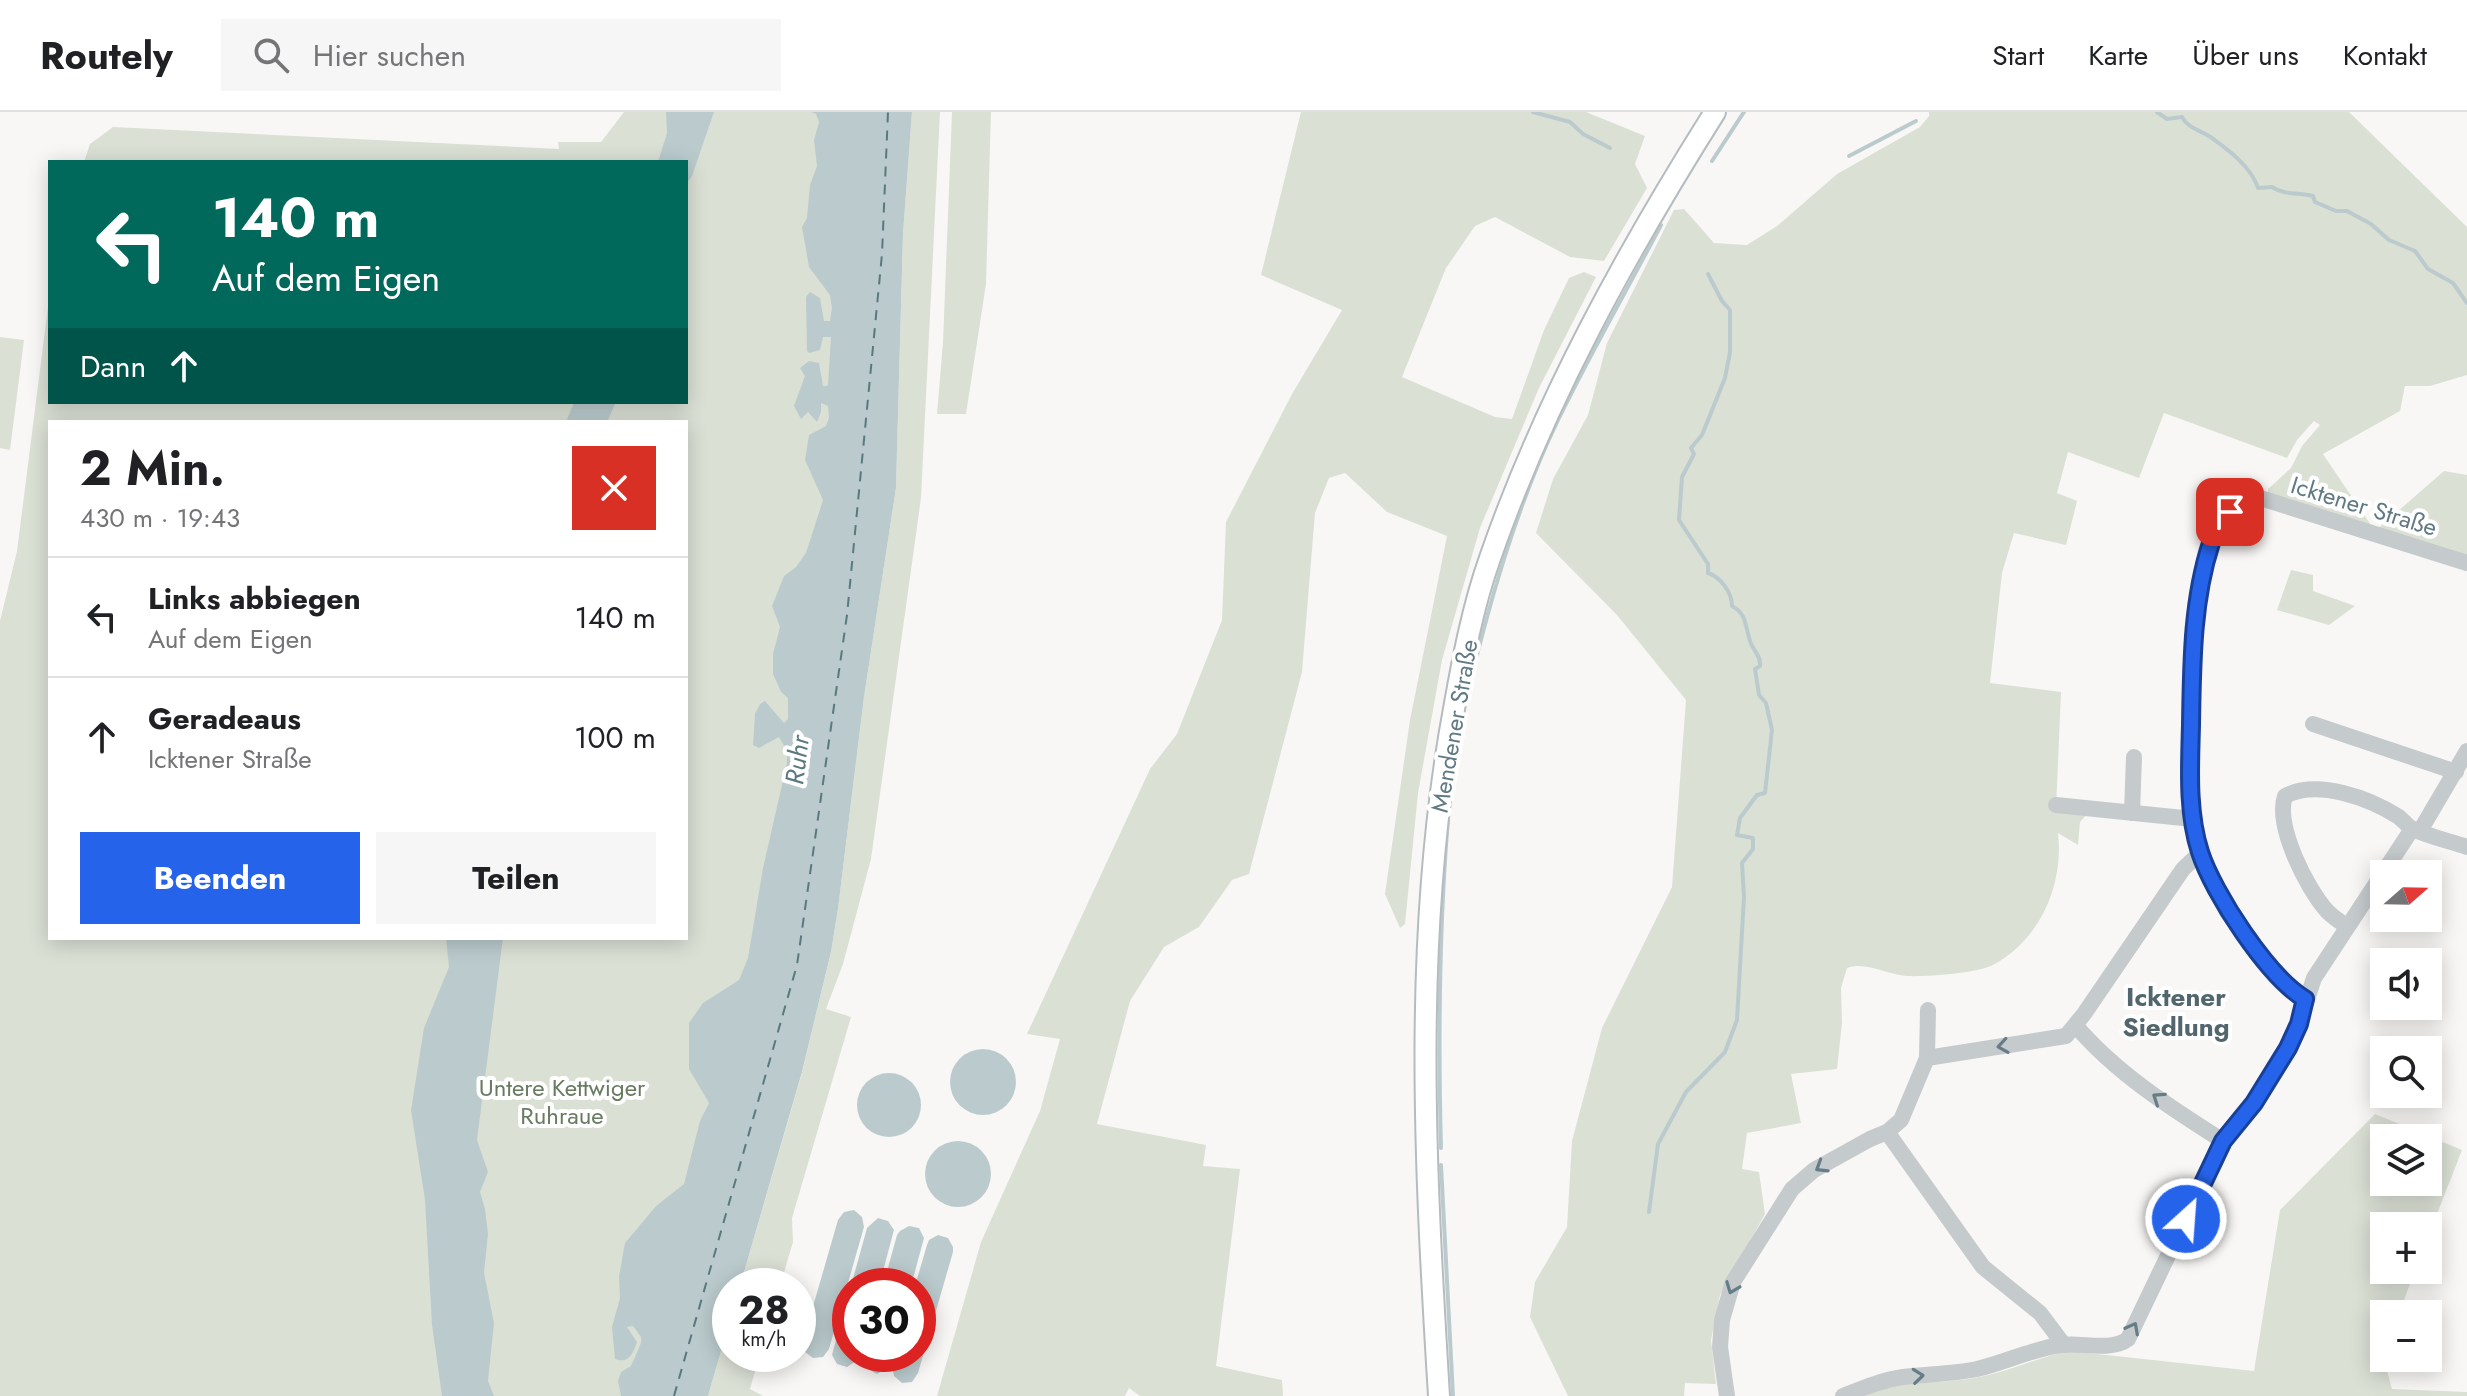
<!DOCTYPE html>
<html lang="de">
<meta charset="utf-8">
<style>
:root{--surface:#fff;--page:#f6f6f6;--text:#202124;--muted:#757577;--line:#e0e0e0;--accent:#2563eb}
body{margin:0;font-family:Jost,sans-serif;background:var(--page);color:var(--text);height:100vh;display:flex;flex-direction:column;font-size:30px;white-space:nowrap}
*{box-sizing:border-box;margin:0}
p{font-size:26px;color:var(--muted)}
.icon{flex:none;width:44px;height:44px;fill:none;stroke:currentColor;stroke-width:2;stroke-linecap:round;stroke-linejoin:round}
.map{position:relative;flex:1;overflow:hidden}
.side{position:absolute;left:48px;top:308px;width:640px;height:520px;display:flex;flex-direction:column;background:var(--surface);border-radius:0px;box-shadow:0 4px 20px #0003}
.side>*{flex:none}
.guide{position:absolute;left:48px;top:48px;width:640px;height:244px;border-radius:0px;box-shadow:0 4px 20px #0003;background:#00695c;color:#fff;overflow:hidden}
.needle{width:52px;rotate:70deg}
.buttons{position:absolute;left:2370px;top:748px;display:grid;gap:16px}
.buttons a{display:grid;place-items:center;width:72px;height:72px;border-radius:0px;background:var(--surface);box-shadow:0 4px 20px #0003;font-size:40px}
.speed{position:absolute;left:712px;top:1156px;display:flex;gap:16px;font-size:40px;font-weight:700;text-align:center}
.speed>*{display:grid;place-content:center;width:104px;height:104px;border-radius:50%;background:var(--surface);box-shadow:0 4px 20px #0003;line-height:1}
.speed small{font-size:20px;font-weight:400}
.speed .limit{border:12px solid #d22;background:#fff;color:#111}
.pin{position:absolute;display:grid;place-items:center;width:68px;height:68px;color:#fff;margin:-34px;border-radius:16px;box-shadow:0 4px 12px #0006}
.me{position:absolute;width:88px;margin:-44px;rotate:26deg;stroke-linejoin:round;filter:drop-shadow(0 0 6px #0008)}
.turn{display:flex;align-items:center;gap:28px;height:168px;padding:0 32px;font-size:36px}
.turn .icon{width:104px;height:104px;stroke-width:2.5}
.turn b{display:block;font-size:56px;line-height:68px}
.then{display:flex;align-items:center;height:76px;padding:0 32px;background:#0003;gap:16px;font-size:30px}
.round{display:grid;place-items:center;flex:none;width:84px;height:84px;border-radius:0px;background:var(--page)}
.summary{display:flex;align-items:center;justify-content:space-between;height:136px;padding:0 32px}
h1{font-size:48px;font-weight:700;line-height:60px}
.action{display:flex;gap:16px;margin-top:auto;padding:16px 32px}
.action a{flex:1;height:92px;border-radius:0px;background:var(--accent);color:#fff;font-size:32px;font-weight:700;line-height:92px;text-align:center}
.action a+a{background:var(--page);color:var(--text)}
ul{padding:0;list-style:none}
li{display:flex;align-items:center;gap:24px;height:120px;padding:0 32px;border-top:2px solid var(--line)}
li div{flex:1}
li b{display:block;font-size:30px}
li em{font-style:normal}
header{display:flex;align-items:center;gap:48px;box-sizing:border-box;height:112px;padding:0 40px;background:var(--surface);border-bottom:2px solid var(--line)}
header strong{font-size:38px}
nav{display:flex;gap:44px;margin-inline-start:auto;font-size:28px}
.search{width:560px;height:72px;background:var(--page);display:flex;align-items:center;gap:20px;box-sizing:border-box;padding:0 28px;border-radius:0px;color:var(--muted);font-size:30px}
.map>svg:first-child{display:block}
.green{fill:#dbe0d5;fill-rule:evenodd}
.water{fill:#bbcbcd}
.lines{fill:none;stroke-linecap:round;stroke-linejoin:round}
.stream{stroke:#bbcbcd;stroke-width:4}
.ferry{stroke:#5a797e;stroke-width:2;stroke-dasharray:10 8;stroke-linecap:butt}
.major-casing{stroke:#b5bcbf;stroke-width:24}
.minor{stroke:#c5cacd;stroke-width:16}
.major{stroke:#fff;stroke-width:20}
.oneway{stroke:#657d87}
.route-casing{stroke:#184099;stroke-width:20}
.route{stroke:#2563eb;stroke-width:14}
.labels{text-anchor:middle;dominant-baseline:central;stroke-width:8;stroke-linejoin:round;paint-order:stroke}
.street-label{font-size:24px;fill:#607983;stroke:#fff}
.park-label{font-size:24px;fill:#687a5f;stroke:#fff}
.water-label{font-size:26px;font-style:italic;fill:#5a797e;stroke:#fff}
.neighbourhood-label{font-size:26px;font-weight:bold;fill:#52666d;stroke:#fff}
</style>
<header>
<strong>Routely</strong>
<div class="search"><svg class="icon" aria-label="search" viewBox="0 0 24 24"><circle cx="10" cy="10" r="6"/><path d="M15 15l6 6"/></svg>Hier suchen</div>
<nav><a>Start</a><a>Karte</a><a>Über uns</a><a>Kontakt</a></nav>
</header>
<div class="map">
<svg width="2467" height="1284" viewBox="0 0 2467 1284">
<rect width="100%" height="100%" fill="#f8f7f5"/>
<g class="green">
<path d="M624,0H873L824,614L644,1284H0V509L17,439L50,179V290H686V50H84L90,32L113,15L559,37L558,30H601ZM50,310H686V826H50Z"/>
<polygon points="912,0 940,0 921,386 871,747 843,852 826,897 851,905 792,1106 793,1130 780,1174 740,1174 802,961 831,840 838,797 864,585 896,376 903,122"/>
<polygon points="952,0 991,0 986,172 966,302 937,302 943,230"/>
<polygon points="1301,0 1586,0 1645,24 1635,52 1647,76 1604,149 1570,145 1495,105 1475,114 1446,156 1402,265 1495,305 1512,307 1544,218 1569,166 1584,160 1596,165 1539,276 1480,416 1442,548 1418,681 1405,812 1400,816 1385,782 1410,608 1447,424 1387,400 1345,361 1329,366 1315,401 1302,560 1249,762 1232,768 1199,815 1164,835 1130,889 1097,1012 1206,1033 1203,1054 1240,1057 1216,1254 1282,1268 1283,1284 1140,1284 1129,1276 1125,1284 937,1284 981,1130 1040,999 1060,927 1027,922 1150,657 1177,622 1222,508 1226,410 1292,282 1342,198 1261,163"/>
<path d="M1929,0H2349L2467,115V263L2430,274H2405L2400,299L2323,342L2375,419L2444,359L2467,363V447L2268,383V377L2291,356L2302,334L2320,313L2314,309L2297,328L2287,346L2164,301L2139,366L2068,340L2057,381L2077,389L2066,433L2014,421L2002,461L1990,571L2061,580L2056,698L2088,701L2080,710L2078,733L2058,721C2064,773 2040,828 1993,853C1978,861 1926,865 1907,864C1887,863 1867,849 1847,856L1841,876L1842,911L1837,957L1791,962L1801,1011L1747,1021L1742,1057L1759,1060L1765,1102L1720,1183L1711,1228L1716,1272L1685,1271L1684,1284H1568L1530,1205L1535,1170L1567,1115L1572,1029L1602,916L1672,775L1686,588L1617,503L1536,421L1553,367L1588,303L1607,231L1674,98L1684,97L1714,131L1747,133L1777,114L1837,62L1920,15L1929,4Z"/>
<polygon points="0,225 24,228 10,338 0,336"/>
<polygon points="2291,458 2313,463 2313,479 2355,494 2329,513 2277,498"/>
<path d="M2375,1002L2462,1038L2428,1125V1114H2384V1158H2415L2399,1202H2384L2383,1244L2392,1277L2467,1280V1284H1864C1901,1266 1935,1273 1974,1266C2007,1261 2037,1245 2070,1239L2254,1259L2280,1098ZM2384,1026H2428V1070H2384Z"/>
<polygon points="730,1208 730,1242 760,1242 750,1277 763,1284 708,1284"/>
</g>
<g class="water">
<polygon points="666,0 714,0 692,64 686,72 686,50 658,50 667,21"/>
<path d="M811,0H912L903,122L896,376L864,585L838,797L831,840L802,960L740,1174H730V1208L708,1284H621L618,1269L621,1260L631,1254L641,1231V1225L633,1214L627,1215L637,1230C633,1242 629,1252 615,1247L612,1215L620,1186L619,1164L625,1131L656,1094L684,1072L700,1009L709,991L689,957V911L703,891L739,868L748,846L763,756L787,651V639L779,625L759,636L753,633L755,602L760,592L765,589L784,611L788,607V586L781,580L773,562V542L780,515L772,494L784,464L796,455L806,441L823,388L805,348L809,323L826,314L829,306L828,294L821,291V300L817,310L808,300L801,307L794,294L805,264L800,256L809,249L819,251L823,274H826L828,273L831,225H823L820,238L809,241L807,239L806,185L810,180L820,186L824,209H830L832,196L830,183L809,155L802,115L807,106L810,73L817,54L814,28L819,10L816,2Z"/>
<polygon points="574,290 616,290 607,310 566,310"/>
<polygon points="446,826 503,826 477,1028 488,1060 480,1080 485,1097 488,1122 484,1161 494,1211 488,1269 494,1284 442,1284 432,1213 425,1088 411,998 424,916 449,855"/>
<circle cx="983" cy="970" r="33"/>
<circle cx="889" cy="993" r="32"/>
<circle cx="958" cy="1062" r="33"/>
<polygon points="854,1098 862,1105 864,1115 829,1237 823,1245 813,1246 805,1240 803,1229 838,1108 844,1100"/>
<polygon points="878,1106 888,1109 894,1118 879,1174 851,1174 867,1116"/>
<polygon points="909,1114 919,1116 924,1126 911,1174 883,1174 897,1123 900,1119"/>
<polygon points="938,1123 948,1126 953,1135 953,1140 918,1261 912,1270 902,1271 894,1264 892,1254 896,1242 918,1242 918,1174 915,1174 927,1133 929,1128"/>
<polygon points="850,1176 850,1242 859,1242 856,1249 847,1255 837,1252 832,1243"/>
<polygon points="864,1242 892,1242 886,1257 877,1262 864,1255"/>
</g>
<g class="lines">
<g class="stream">
<polyline points="1533,0 1570,10 1583,22 1610,36"/>
<path d="M2157,0L2167,7L2182,5C2188,16 2199,18 2209,24C2227,37 2251,54 2258,76L2272,75C2286,84 2299,80 2313,84L2315,90L2336,99H2347L2371,112L2389,128L2415,139L2428,157L2453,171L2467,191"/>
<polyline points="1849,44 1916,9"/>
<polyline points="1712,49 1744,0"/>
<path d="M1465,592C1488,495 1515,397 1558,308C1590,242 1627,178 1661,113"/>
<path d="M1441,1036C1438,926 1439,817 1448,707"/>
<polyline points="1441,1053 1453,1284"/>
<path d="M1649,1100L1658,1032L1686,980L1725,940L1737,908L1744,785L1742,751L1753,737V726L1737,723L1740,706L1757,683L1765,681L1772,618L1766,591L1759,583L1755,557L1760,554C1761,543 1753,539 1750,529C1745,514 1747,502 1732,494C1732,481 1721,465 1708,461V452L1679,408L1682,365L1694,342L1691,336L1702,323L1725,266L1730,240V198L1722,189L1708,162"/>
</g>
<polyline class="ferry" points="674,1284 797,853 847,503 882,142 888,0"/>
<defs>
<path id="major" d="M1439,1284C1425,1056 1412,823 1454,597C1463,546 1473,494 1490,446C1545,288 1626,141 1715,0"/>
</defs>
<use href="#major" class="major-casing"/>
<g class="minor">
<polyline points="2313,612 2456,660"/>
<polyline points="2056,693 2193,707"/>
<polyline points="2132,701 2134,645"/>
<polyline points="2420,719 2467,639"/>
<path d="M2347,814C2340,810 2333,805 2327,799C2307,777 2275,714 2285,684C2318,667 2369,686 2399,705C2404,709 2408,715 2413,717C2430,725 2450,729 2467,735"/>
<path d="M2305,887C2264,863 2237,813 2216,772C2210,762 2203,751 2199,739C2187,698 2190,654 2191,611C2192,550 2190,475 2217,418C2224,403 2238,394 2251,383L2467,451"/>
<path d="M2076,914C2116,961 2171,996 2223,1029"/>
<polyline points="1927,946 1928,898"/>
<polyline points="1887,1020 1983,1155 2040,1201 2064,1233"/>
<polyline points="1727,1284 1720,1235 1722,1208 1733,1170 1792,1077 1814,1058 1870,1027 1887,1020 1901,1008 1927,946 2066,924 2084,902 2183,757 2200,741"/>
<path d="M1843,1284C1863,1276 1882,1268 1903,1265C1927,1262 1953,1262 1977,1257C2006,1250 2032,1237 2061,1233C2082,1230 2110,1240 2128,1227L2223,1029L2268,971L2299,912L2314,866L2412,717"/>
</g>
<use href="#major" class="major"/>
</g>
<defs><path id="oneway-chevron" d="M-2-3.5L2.5 0L-2 3.5" fill="none" stroke-width="1.6" stroke-linecap="round" stroke-linejoin="round" transform="scale(2)"/></defs>
<g class="oneway">
<use href="#oneway-chevron" transform="translate(2003 934) rotate(171)"/>
<use href="#oneway-chevron" transform="translate(2158 986) rotate(-146)"/>
<use href="#oneway-chevron" transform="translate(1821 1055) rotate(148)"/>
<use href="#oneway-chevron" transform="translate(1732 1176) rotate(111)"/>
<use href="#oneway-chevron" transform="translate(2133 1216) rotate(-62)"/>
<use href="#oneway-chevron" transform="translate(1918 1264) rotate(-6)"/>
</g>
<g class="lines">
<defs>
<path id="route" d="M2186,1107L2223,1029L2254,991L2288,936L2299,912L2305,887C2268,865 2213,781 2200,740C2187,700 2190,654 2191,613C2192,552 2192,489 2211,431C2216,419 2222,410 2230,400"/>
</defs>
<use href="#route" class="route-casing"/>
<use href="#route" class="route"/>
</g>
<g class="labels">
<g class="street-label">
<text transform="translate(2364 394) rotate(17)">Icktener Straße</text>
<text transform="translate(1454 614) rotate(-80)">Mendener Straße</text>
</g>
<g class="park-label">
<text x="562" y="975">Untere Kettwiger<tspan x="562" dy="28">Ruhraue</tspan></text>
</g>
<g class="water-label">
<text transform="translate(797 648) rotate(-83)">Ruhr</text>
</g>
<g class="neighbourhood-label">
<text x="2176" y="885">Icktener<tspan x="2176" dy="30">Siedlung</tspan></text>
</g>
</g>
</svg>
<div class="buttons">
<a><svg class="needle" viewBox="-14 -14 28 28"><path d="M0-13l5 13h-10z" fill="#e53935"/><path d="M0 13l5-13h-10z" fill="#757577"/></svg></a>
<a><svg class="icon" aria-label="sound" viewBox="0 0 24 24"><path d="M4 9h4l5-4v14l-5-4H4zM17 9q2 3 0 6"/></svg></a>
<a><svg class="icon" aria-label="search" viewBox="0 0 24 24"><circle cx="10" cy="10" r="6"/><path d="M15 15l6 6"/></svg></a>
<a><svg class="icon" aria-label="layers" viewBox="0 0 24 24"><path d="M12 4l9 5-9 5-9-5zM3 14l9 5 9-5"/></svg></a>
<a>+</a>
<a>−</a>
</div>
<div class="speed"><div>28<small>km/h</small></div><div class="limit">30</div></div>
<div class="pin" style="left:2230px;top:400px;background:#d93025"><svg class="icon" aria-label="arrive" viewBox="0 0 24 24"><path d="M6 21V4h12l-3 4 3 4H6"/></svg></div>
<svg class="me" style="left:2186px;top:1107px" viewBox="-20 -20 40 40"><circle r="17" fill="#2563eb" stroke="#fff" stroke-width="3"/><path d="M0-11L8 9 0 5-8 9z" fill="#fff"/></svg>
<div class="guide">
<div class="turn"><svg class="icon" aria-label="left" viewBox="0 0 24 24"><path d="M17 20v-9H6M10 6l-5 5 5 5"/></svg><div><b>140 m</b>Auf dem Eigen</div></div>
<div class="then">Dann<svg class="icon" aria-label="ahead" viewBox="0 0 24 24"><path d="M12 20V5M6 11l6-6 6 6"/></svg></div>
</div>
<section class="side">
<div class="summary"><div><h1>2 Min.</h1><p>430 m · 19:43</p></div><a class="round" style="background:#d93025;color:#fff"><svg class="icon" aria-label="close" viewBox="0 0 24 24"><path d="M6 6l12 12M18 6L6 18"/></svg></a></div>
<ul>
<li><svg class="icon" aria-label="left" viewBox="0 0 24 24"><path d="M17 20v-9H6M10 6l-5 5 5 5"/></svg><div><b>Links abbiegen</b><p>Auf dem Eigen</p></div><em>140 m</em></li>
<li><svg class="icon" aria-label="ahead" viewBox="0 0 24 24"><path d="M12 20V5M6 11l6-6 6 6"/></svg><div><b>Geradeaus</b><p>Icktener Straße</p></div><em>100 m</em></li>
</ul>
<div class="action"><a>Beenden</a><a>Teilen</a></div>
</section>
</div>
